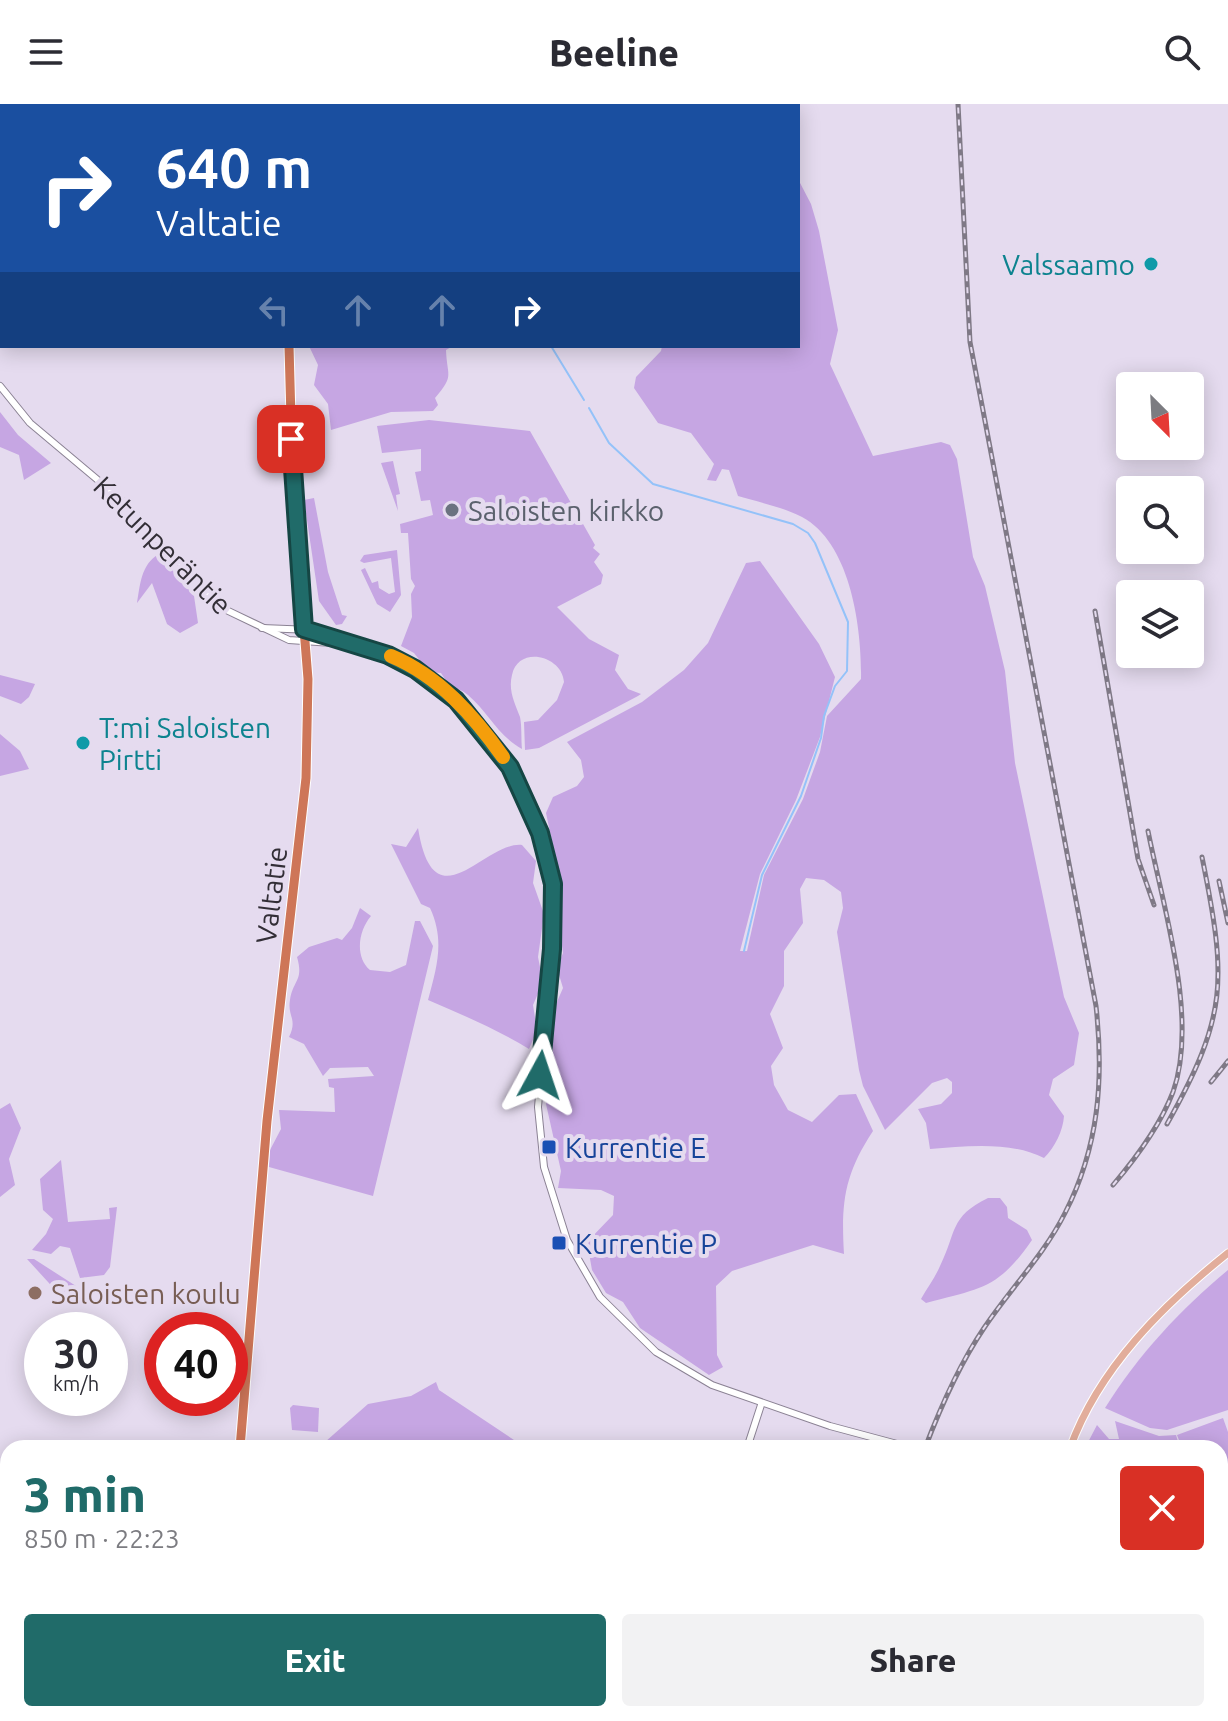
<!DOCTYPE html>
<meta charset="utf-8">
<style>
:root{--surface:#fff;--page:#f2f2f3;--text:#2b2b33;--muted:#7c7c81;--accent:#206b69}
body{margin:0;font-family:Ubuntu,sans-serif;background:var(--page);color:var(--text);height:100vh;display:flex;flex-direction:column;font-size:30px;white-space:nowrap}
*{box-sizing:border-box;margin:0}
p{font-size:26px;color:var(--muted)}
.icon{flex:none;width:44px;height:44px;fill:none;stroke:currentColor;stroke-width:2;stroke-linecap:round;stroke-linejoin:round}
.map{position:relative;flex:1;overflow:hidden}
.panel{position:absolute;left:0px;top:1336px;width:1228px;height:282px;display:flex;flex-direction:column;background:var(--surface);border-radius:24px 24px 0 0;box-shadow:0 4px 20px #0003}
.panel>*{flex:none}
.banner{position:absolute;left:0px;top:0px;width:800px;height:244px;box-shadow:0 4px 20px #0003;background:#1a4fa0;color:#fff;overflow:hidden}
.needle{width:52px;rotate:156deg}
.controls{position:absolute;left:1116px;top:268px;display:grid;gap:16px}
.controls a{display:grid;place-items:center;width:88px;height:88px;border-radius:8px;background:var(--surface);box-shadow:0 4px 20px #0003;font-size:40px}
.speed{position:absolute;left:24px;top:1208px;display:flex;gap:16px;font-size:40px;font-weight:700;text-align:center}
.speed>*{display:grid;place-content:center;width:104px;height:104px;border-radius:50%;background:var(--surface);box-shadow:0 4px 20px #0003;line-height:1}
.speed small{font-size:20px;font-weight:400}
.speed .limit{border:12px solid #d22;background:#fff;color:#111}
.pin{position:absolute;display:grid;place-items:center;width:68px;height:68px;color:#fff;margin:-34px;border-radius:16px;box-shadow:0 4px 12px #0006}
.me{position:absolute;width:88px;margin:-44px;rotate:5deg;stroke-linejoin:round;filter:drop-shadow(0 0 6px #0008)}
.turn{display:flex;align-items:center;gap:28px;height:168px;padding:0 24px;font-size:36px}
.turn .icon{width:104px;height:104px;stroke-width:2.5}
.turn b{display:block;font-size:56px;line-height:68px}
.lanes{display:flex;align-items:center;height:76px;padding:0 24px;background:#0003;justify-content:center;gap:40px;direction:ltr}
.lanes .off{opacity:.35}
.round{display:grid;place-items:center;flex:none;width:84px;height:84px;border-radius:8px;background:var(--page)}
.head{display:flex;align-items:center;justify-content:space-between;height:136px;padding:0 24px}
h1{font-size:48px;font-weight:800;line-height:60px;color:var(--accent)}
.primary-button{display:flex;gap:16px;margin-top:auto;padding:16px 24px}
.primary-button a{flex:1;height:92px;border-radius:8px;background:var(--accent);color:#fff;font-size:32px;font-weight:800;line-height:92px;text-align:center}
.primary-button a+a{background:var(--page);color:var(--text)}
header{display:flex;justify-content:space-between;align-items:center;height:104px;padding:0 24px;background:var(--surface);font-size:36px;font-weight:800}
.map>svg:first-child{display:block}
.green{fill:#c6a6e3}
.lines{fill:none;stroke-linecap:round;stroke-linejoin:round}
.stream{stroke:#94c2f9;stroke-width:2}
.minor-casing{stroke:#8b8294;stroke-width:8}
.major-casing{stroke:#fff;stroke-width:9}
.highway-casing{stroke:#fff;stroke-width:11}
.minor{stroke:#fff;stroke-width:6}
.major{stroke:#e2ad9b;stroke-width:7}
.highway{stroke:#ce7658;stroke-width:9}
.rail-casing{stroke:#7f7986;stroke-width:5}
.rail{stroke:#e5dbef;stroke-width:2;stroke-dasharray:6;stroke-linecap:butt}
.route-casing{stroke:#154644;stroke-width:20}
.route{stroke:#206b69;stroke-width:14}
.slow{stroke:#f59e0b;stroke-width:14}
.culture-dot{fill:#0f9aa8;stroke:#e5dbef;stroke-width:3}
.worship-dot{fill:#6b7280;stroke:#e5dbef;stroke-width:3}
.transit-dot{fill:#1a4fb4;stroke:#e5dbef;stroke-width:3}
.education-dot{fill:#8d6e63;stroke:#e5dbef;stroke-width:3}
.labels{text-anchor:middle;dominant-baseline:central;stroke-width:8;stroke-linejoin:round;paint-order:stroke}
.culture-label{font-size:28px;fill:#0d838f;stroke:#e5dbef;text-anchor:end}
.worship-label{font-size:28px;fill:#5b616d;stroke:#e5dbef;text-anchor:start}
.street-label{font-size:28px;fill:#322e36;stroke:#e5dbef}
.transit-label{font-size:28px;fill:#164399;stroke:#e5dbef;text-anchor:start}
.education-label{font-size:28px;fill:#785e54;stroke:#e5dbef;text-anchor:start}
</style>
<header><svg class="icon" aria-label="menu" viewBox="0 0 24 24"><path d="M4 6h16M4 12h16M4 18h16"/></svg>Beeline<svg class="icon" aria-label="search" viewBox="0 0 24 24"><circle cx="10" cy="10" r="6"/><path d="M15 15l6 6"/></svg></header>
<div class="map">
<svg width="1228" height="1617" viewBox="0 0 1228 1617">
<rect width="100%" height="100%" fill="#e5dbef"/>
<g class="green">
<path d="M798,75L811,100L819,127L838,226L830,260L873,352L941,338L950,341L957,355L973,453L985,482L1005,567L1015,659L1064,893L1079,929L1074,961L1053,975L1049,991L1064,1012C1063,1027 1055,1043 1044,1054C1011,1037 966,1042 930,1045L926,1019L918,1005L941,1000L952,989V978L947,974L932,979L885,1026L863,982L859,966L837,828L843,804L841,788L824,776L806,774L800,785L803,819L784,847V882L770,910L783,944L771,962L774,981L788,1006L812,1018L839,991L856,990L873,1027C844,1071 841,1099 844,1150L813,1141L732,1167L716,1182L717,1251L723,1263L709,1271L640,1224L623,1198L606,1189L592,1166L587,1138L613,1111L614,1092L601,1086L558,1084L561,1067L546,1000L552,958L553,907L563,884L557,864L563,849L557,806L562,785L546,709L553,693L577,682L584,673L581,656L567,638L642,598L684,566L708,539L746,459L760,457L819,540L835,573L820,633L796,696L760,770L740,847H747L764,771L803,695L820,648L827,612L861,575C862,525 851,439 802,413C783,403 758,398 738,392L729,366L722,365L716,377L707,376L714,360L691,329L658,319L634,284L636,273L661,247L662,242H798Z"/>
<path d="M309,242H453L446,246C447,273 455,271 435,294L438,301L433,307L391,308L331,326L328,300L314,281L318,261Z"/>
<polygon points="0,308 18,331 51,359 24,376 19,351 0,343"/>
<path d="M429,316L530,327L595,441L593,444L600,450L594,458L603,471L601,480L557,503L589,535L619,551L615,566L628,585L641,590L638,592L539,644L525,646L524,618L538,616L557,596L564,578C562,551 518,541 512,571C508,587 515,599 520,613C522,623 521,635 522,645C498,632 488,608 468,591C455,580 455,591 441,569L429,568L414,549L401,542L412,513L411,490L415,482L411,475L408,429H401L400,420L433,411L430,396L421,397L415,368L421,367V345L382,349L377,322Z"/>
<polygon points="393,357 400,390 396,391 398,407 381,359"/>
<polygon points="314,394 328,468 342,511 347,512 342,520 336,521 319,497 304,396"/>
<polygon points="397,446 401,491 390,508 377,500 361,466 365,464 372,479 378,477 379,484 389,490 395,488 391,454 364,459 360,457 364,451"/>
<path d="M159,450L194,492L198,519L180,529L167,520L152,479L137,499C140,481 141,460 159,450Z"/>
<polygon points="0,571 35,580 29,593 21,600 0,592"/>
<polygon points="0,630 20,647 29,665 0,672"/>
<path d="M418,724C434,823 484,737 522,741L536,757L533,779L544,810L538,853L543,878L533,901L537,926L529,945C496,925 463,911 428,896C437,863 445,836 430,804L421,800L391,740L406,743Z"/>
<path d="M360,804L371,812C359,826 354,852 370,866L390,868L406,861L415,817H420L433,842L373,1092L269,1063L270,1046L281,1025L279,1006L335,1008L334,984L329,983L328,975L374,972L368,963L330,964L323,972L304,940L289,933C298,915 287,912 290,896C293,876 304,877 297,853L309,843L337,834L342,836L352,824Z"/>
<polygon points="10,999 21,1024 9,1055 15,1081 0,1093 0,1005"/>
<polygon points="61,1056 68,1118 110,1115 109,1104 117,1103 110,1163 104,1171 80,1174 70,1144 60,1142 51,1150 32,1146 46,1130 53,1115 43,1106 40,1075"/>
<path d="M988,1094H1000L1007,1103L1008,1114L1027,1126L1032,1136C998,1185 982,1184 926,1199L921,1195C927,1184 935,1174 940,1162C957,1128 949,1113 988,1094Z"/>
<polygon points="27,1155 34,1155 76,1182 57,1198 54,1195 59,1190"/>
<path d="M1228,1166V1306L1167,1326L1150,1324L1105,1304C1138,1251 1180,1206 1228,1166Z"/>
<polygon points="436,1278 439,1286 526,1344 324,1344 325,1338 368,1300 411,1292"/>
<polygon points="293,1301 319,1304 318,1328 292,1326 290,1304"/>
<polygon points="1223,1314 1228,1328 1228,1392 1220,1395 1220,1344 1182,1344 1177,1331"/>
<polygon points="1115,1317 1159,1332 1176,1331 1180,1344 1085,1344 1097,1321 1109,1335 1119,1335"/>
<polygon points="1228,1394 1228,1564 1220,1558 1220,1397"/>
<polygon points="0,1526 3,1540 8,1539 8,1610 188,1610 187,1617 0,1617"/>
<polygon points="485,1610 663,1610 665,1617 484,1617"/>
</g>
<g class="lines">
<g class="stream">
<polyline points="396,0 397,2"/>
<polyline points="118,2 120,0"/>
<polyline points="0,55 2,54"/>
<polyline points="551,242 584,296"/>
<polyline points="589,304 609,339 653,380 793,420 808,429 815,439 848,518 847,567 835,582 824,612 821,634 801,692 762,771 744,847"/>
</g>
<defs>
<g id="minor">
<polyline points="790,2 790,0"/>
<polyline points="0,282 30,319 124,398 220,503 289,536 346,540"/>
<polyline points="262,524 312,526 400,556 456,596 510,663 540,729 553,780 552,845 538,1003 544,1063 567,1136 600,1193 656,1248 712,1281 830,1322 912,1344"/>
<polyline points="747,1344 761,1301"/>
<polyline points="729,1610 730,1617"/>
</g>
<g id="major">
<path d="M1070,1344C1099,1264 1163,1201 1228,1149"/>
<polyline points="1070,1610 1072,1617"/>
</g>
<g id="highway">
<polyline points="290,2 290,0"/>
<polyline points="240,1344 267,1017 306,674 308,575 293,387 289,242"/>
<polyline points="203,1617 205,1610"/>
</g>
</defs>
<use href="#minor" class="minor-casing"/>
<use href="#major" class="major-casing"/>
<use href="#highway" class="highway-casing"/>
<use href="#minor" class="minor"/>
<use href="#major" class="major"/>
<use href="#highway" class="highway"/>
<defs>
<g id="rail">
<polyline points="1095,507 1138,755 1154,801"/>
<polyline points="1219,777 1228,819"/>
<polyline points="1211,978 1228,957"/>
<path d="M1167,1020C1228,911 1227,877 1202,753"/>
<path d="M1113,1081C1136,1054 1160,1022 1173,988C1199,915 1163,803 1148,727"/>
<path d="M925,1344C941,1302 959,1261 984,1224C1010,1185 1044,1151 1065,1109C1099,1043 1104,975 1096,902L970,238L958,0"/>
<polyline points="892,1610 893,1617"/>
</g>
</defs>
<use href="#rail" class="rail-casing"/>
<use href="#rail" class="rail"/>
</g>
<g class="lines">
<defs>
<polyline id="route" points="291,335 304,525 388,551 415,565 456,596 510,663 540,729 553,780 552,845 540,971"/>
</defs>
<use href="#route" class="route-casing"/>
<use href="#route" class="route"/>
<path class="slow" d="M391,552C439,572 474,612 503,653"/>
</g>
<g class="culture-dot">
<circle cx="1151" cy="160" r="8"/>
<circle cx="83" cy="639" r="8"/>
</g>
<circle class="worship-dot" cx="452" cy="406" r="8"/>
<g class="transit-dot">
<rect x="541" y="1035" width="16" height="16" rx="4"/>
<rect x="551" y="1131" width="16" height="16" rx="4"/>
</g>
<circle class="education-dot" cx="35" cy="1189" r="8"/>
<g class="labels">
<g class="culture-label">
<text x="1135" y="160">Valssaamo</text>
<text x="99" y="623" text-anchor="start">T:mi Saloisten<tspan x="99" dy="32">Pirtti</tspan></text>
</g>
<g class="worship-label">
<text x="468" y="406">Saloisten kirkko</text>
</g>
<g class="street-label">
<text transform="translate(163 441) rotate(45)">Ketunperäntie</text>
<text transform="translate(271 791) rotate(-83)">Valtatie</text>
</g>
<g class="transit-label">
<text x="565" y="1043">Kurrentie E</text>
<text x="575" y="1139">Kurrentie P</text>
</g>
<g class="education-label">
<text x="51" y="1189">Saloisten koulu</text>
</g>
</g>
</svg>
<div class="controls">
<a><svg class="needle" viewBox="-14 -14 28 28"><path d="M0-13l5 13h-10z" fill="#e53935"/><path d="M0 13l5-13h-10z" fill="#7c7c81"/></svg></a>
<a><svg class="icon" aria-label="search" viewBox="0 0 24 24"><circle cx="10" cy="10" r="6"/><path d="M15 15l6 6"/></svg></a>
<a><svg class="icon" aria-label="layers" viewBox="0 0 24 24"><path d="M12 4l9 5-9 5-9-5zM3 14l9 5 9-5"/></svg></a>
</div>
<div class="speed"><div>30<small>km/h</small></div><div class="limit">40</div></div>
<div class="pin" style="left:291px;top:335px;background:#d93025"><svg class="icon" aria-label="arrive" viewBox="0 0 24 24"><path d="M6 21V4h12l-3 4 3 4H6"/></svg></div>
<svg class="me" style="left:540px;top:971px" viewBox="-20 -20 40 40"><path d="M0-17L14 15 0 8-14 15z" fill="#206b69" stroke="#fff" stroke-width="4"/></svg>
<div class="banner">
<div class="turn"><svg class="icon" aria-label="right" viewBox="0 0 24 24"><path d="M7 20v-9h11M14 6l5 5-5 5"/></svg><div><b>640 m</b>Valtatie</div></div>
<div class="lanes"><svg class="icon off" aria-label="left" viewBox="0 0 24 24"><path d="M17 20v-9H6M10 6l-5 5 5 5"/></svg><svg class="icon off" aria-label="ahead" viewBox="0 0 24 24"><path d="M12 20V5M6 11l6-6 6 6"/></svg><svg class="icon off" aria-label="ahead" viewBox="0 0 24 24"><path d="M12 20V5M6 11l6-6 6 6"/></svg><svg class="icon" aria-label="right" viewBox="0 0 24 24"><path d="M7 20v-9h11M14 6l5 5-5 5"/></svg></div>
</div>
<section class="panel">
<div class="head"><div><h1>3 min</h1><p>850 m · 22:23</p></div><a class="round" style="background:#d93025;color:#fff"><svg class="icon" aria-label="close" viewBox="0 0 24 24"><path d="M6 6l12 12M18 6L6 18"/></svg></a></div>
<div class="primary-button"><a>Exit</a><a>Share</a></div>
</section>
</div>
